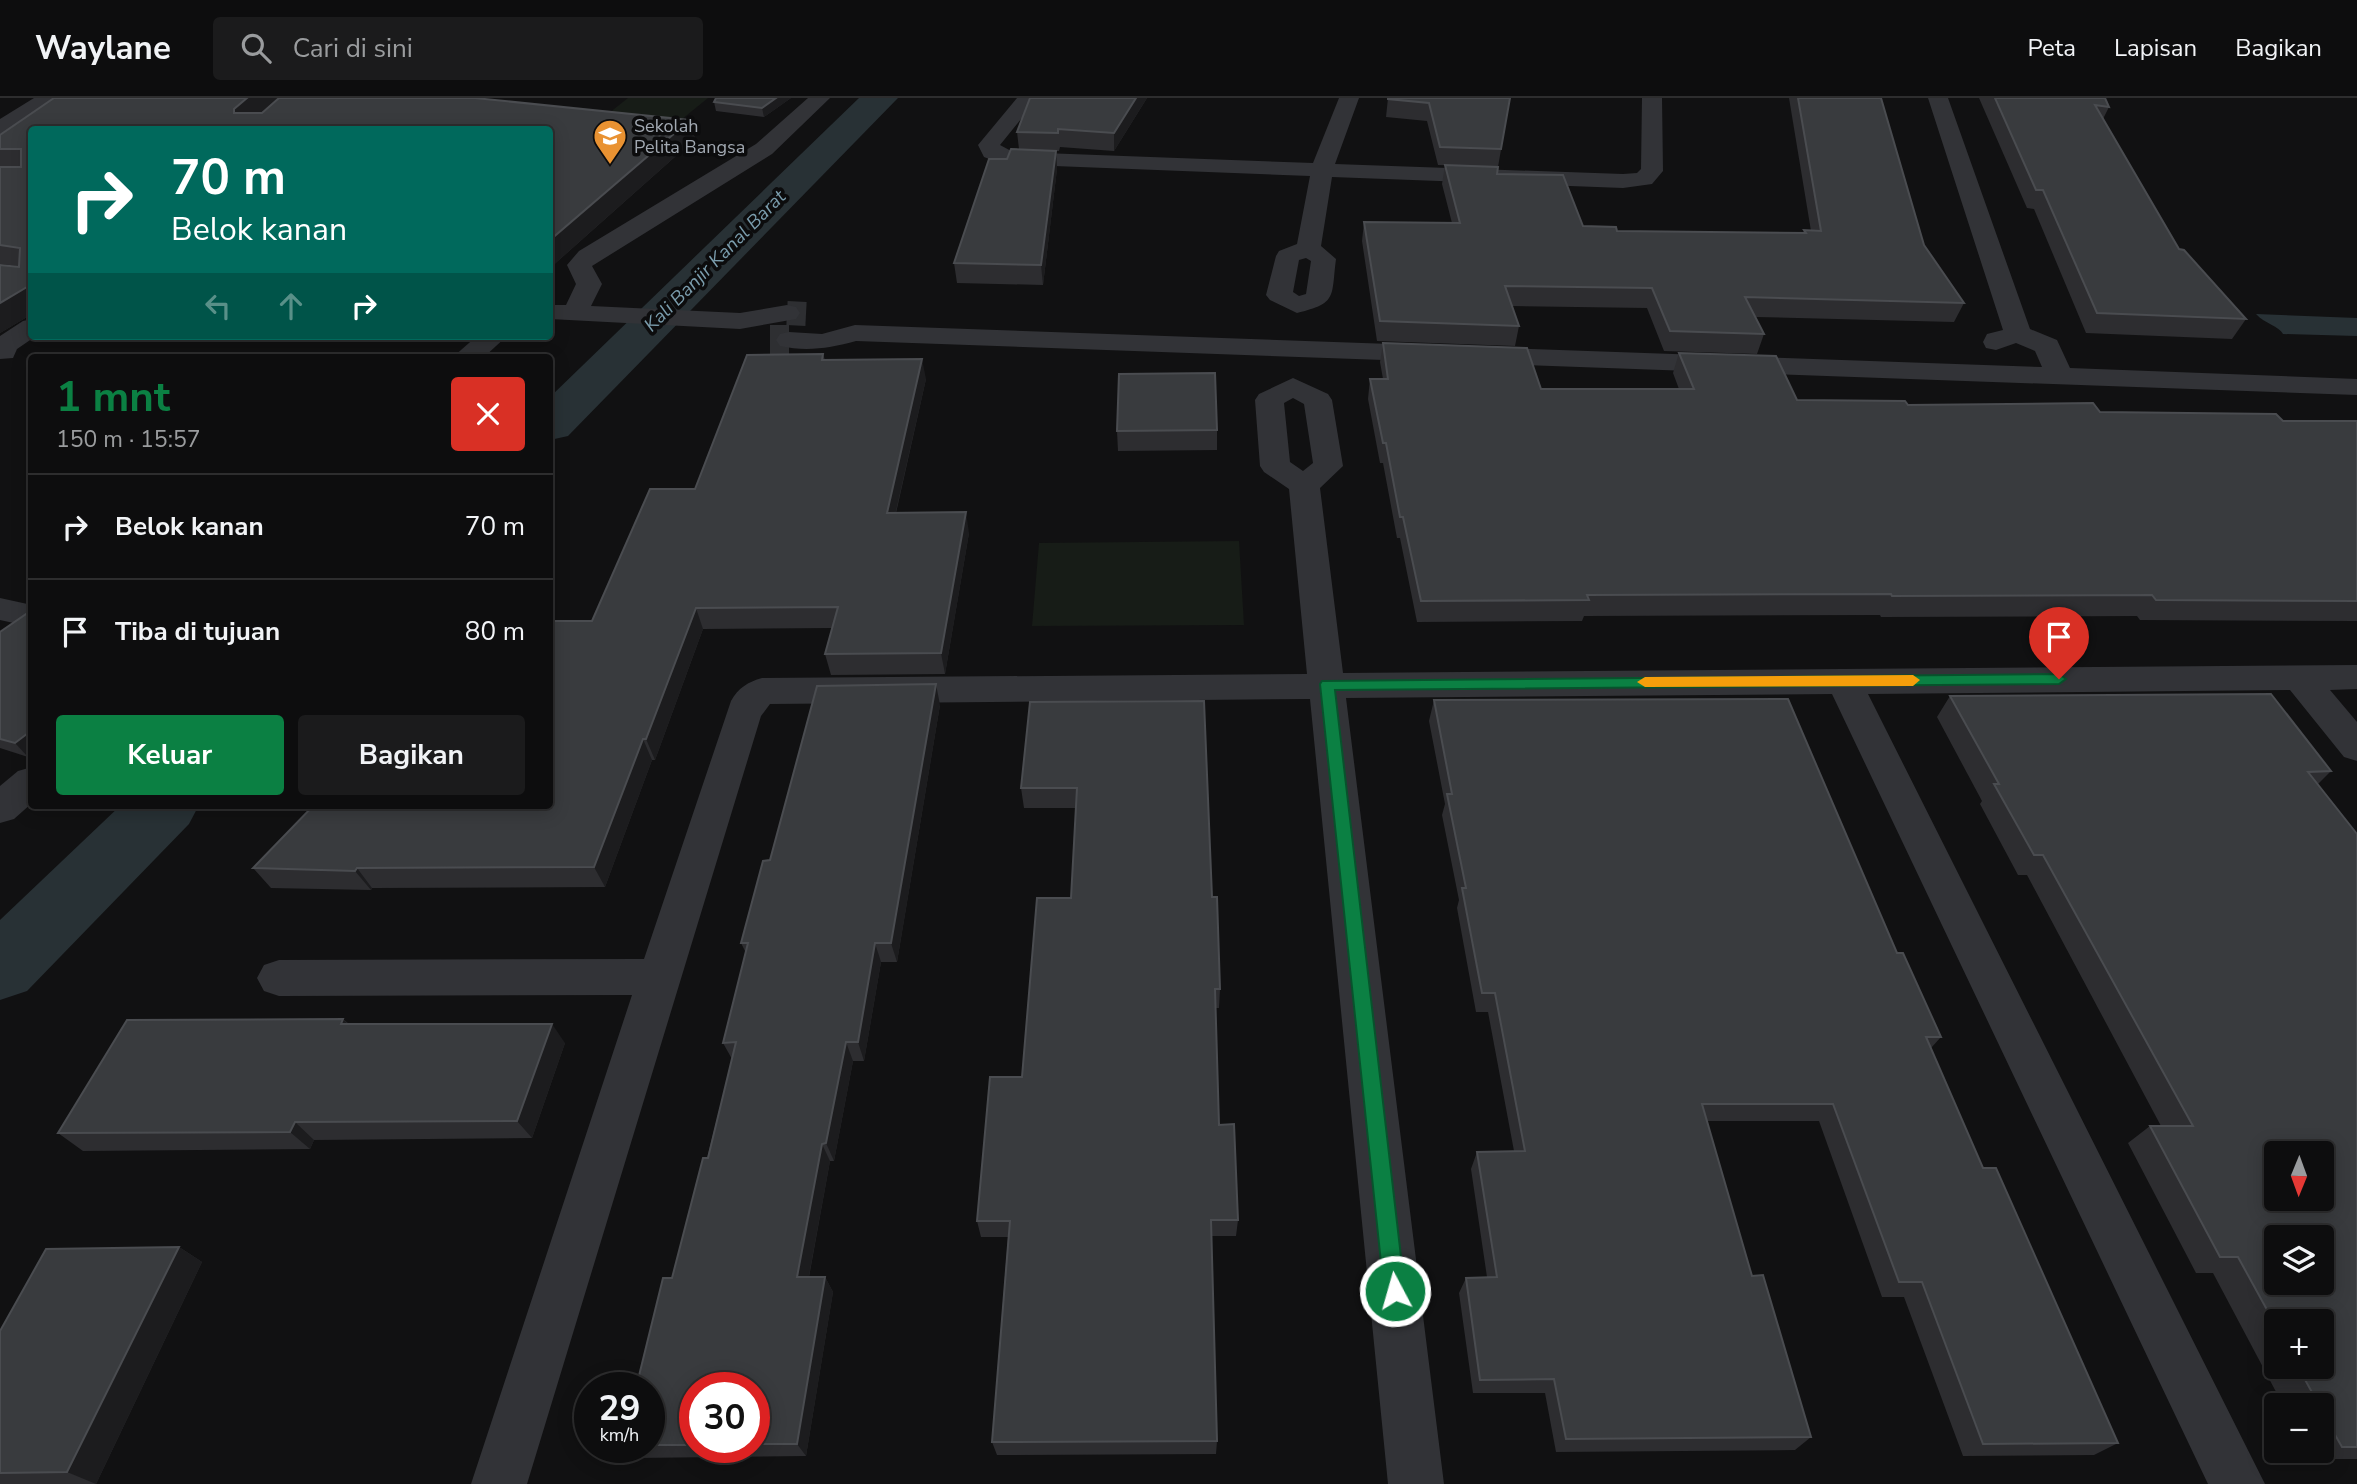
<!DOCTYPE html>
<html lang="id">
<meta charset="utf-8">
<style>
:root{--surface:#0d0d0e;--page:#1b1b1c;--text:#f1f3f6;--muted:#9a9c9e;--line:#2d2d2e;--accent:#0b8043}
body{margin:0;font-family:"Nunito Sans",sans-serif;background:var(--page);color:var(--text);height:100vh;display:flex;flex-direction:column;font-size:26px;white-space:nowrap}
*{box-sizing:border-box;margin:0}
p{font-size:23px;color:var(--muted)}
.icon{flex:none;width:38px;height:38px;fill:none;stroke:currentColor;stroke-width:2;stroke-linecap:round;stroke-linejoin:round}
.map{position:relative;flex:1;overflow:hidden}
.panel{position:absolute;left:28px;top:256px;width:525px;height:455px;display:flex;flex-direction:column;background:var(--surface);border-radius:7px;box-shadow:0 4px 18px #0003,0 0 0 2px var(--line)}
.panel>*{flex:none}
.hud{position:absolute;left:28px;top:28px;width:525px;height:214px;border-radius:7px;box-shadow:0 4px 18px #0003,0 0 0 2px var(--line);background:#00695c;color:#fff;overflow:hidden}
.needle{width:46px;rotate:181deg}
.controls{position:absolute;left:2264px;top:1043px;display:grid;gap:14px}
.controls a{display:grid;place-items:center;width:70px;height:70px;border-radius:7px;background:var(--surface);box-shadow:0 4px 18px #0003,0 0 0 2px var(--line);font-size:35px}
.speed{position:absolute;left:574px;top:1274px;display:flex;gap:14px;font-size:35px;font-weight:700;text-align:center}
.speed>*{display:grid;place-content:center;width:91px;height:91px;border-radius:50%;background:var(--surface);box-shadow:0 4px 18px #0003,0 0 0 2px var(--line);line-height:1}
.speed small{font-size:18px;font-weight:400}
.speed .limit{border:10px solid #d22;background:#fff;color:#111}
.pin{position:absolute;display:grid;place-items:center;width:60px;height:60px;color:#fff;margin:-72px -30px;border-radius:50% 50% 50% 0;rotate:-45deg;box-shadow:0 0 7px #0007}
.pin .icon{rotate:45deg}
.me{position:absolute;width:77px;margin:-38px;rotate:354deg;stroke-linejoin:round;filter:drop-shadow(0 0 5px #0008)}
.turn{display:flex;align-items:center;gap:24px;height:147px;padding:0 28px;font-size:32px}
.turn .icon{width:91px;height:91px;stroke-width:2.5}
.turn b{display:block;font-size:49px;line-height:60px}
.lanes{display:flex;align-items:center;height:66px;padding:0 28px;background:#0003;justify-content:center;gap:35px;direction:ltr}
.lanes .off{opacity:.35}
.round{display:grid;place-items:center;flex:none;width:74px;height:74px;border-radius:7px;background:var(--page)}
.headline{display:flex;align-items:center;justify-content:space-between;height:119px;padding:0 28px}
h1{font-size:42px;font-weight:700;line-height:52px;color:var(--accent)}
.button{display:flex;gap:14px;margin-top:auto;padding:14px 28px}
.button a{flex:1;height:80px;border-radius:7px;background:var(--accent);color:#fff;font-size:28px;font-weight:700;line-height:80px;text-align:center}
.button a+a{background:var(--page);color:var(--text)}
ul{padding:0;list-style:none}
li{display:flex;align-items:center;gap:21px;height:105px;padding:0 28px;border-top:2px solid var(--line)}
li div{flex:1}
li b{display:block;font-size:26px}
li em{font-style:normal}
header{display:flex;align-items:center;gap:42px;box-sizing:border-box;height:98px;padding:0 35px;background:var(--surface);border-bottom:2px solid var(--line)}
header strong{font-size:33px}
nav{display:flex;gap:38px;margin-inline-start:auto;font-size:24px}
.search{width:490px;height:63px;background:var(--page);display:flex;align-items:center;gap:18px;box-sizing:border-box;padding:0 24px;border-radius:7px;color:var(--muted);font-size:26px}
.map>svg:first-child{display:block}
.green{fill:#171c17}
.water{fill:#283135}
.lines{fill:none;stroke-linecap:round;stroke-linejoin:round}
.canal{fill:#283135;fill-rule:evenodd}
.minor-tunnel-far1{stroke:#2e2f32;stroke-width:24;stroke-dasharray:24 11;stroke-linecap:butt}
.minor-tunnel{stroke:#2e2f32;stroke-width:30;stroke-dasharray:30 15;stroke-linecap:butt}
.minor{fill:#323337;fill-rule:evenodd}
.wall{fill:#2d2d30;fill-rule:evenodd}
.shaded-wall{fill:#1c1c1e}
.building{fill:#393b3e;stroke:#4a4c50;stroke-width:2;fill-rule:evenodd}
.route{fill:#0b8043;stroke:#07532c;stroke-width:2}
.slow{fill:#f59e0b}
.labels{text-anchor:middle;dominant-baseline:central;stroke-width:7;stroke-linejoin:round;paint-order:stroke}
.far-poi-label{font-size:18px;fill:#a2a9b2;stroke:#0c0c0d;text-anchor:start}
.far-water-label{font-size:19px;font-style:italic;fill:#7a9cac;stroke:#0c0c0d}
</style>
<header>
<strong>Waylane</strong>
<div class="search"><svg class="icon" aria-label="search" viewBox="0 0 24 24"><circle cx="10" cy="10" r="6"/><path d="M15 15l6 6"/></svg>Cari di sini</div>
<nav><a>Peta</a><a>Lapisan</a><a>Bagikan</a></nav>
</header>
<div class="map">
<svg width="2357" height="1386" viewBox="0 0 2357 1386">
<rect width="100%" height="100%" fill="#111112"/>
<g class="green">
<polygon points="628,0 708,0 671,30 599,23"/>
<polygon points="1239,443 1244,527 1032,528 1039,445"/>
</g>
<path class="water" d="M2256,216L2357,220V238L2283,236C2279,228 2265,226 2256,216Z"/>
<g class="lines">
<g class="canal">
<polygon points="859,0 898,0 568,338 550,342 550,299"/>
<polygon points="121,707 199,707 189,726 27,893 0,902 0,822"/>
</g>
<polyline class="minor-tunnel-far1" points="787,215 806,216"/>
<polyline class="minor-tunnel" points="770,242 789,242"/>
<g class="minor">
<polygon points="34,0 58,0 8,35 0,36 0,21"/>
<polygon points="808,0 830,0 772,56 592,168 602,186 591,208 740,215 787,207 796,209 800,215 796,221 740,231 550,221 550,207 566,207 576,186 567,167 579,153 756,46"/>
<path d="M1017,0H1038L1000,47L1013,54L1313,65L1339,0H1359L1335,66L1623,76L1637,75L1641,71L1642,0H1662L1663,73L1652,86L1623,90L1332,79L1321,148L1336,161C1331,199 1338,205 1297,215L1270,202L1266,197L1276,158L1279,153L1297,146L1310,78L1002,66L984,59L978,47ZM1306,160L1311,163L1306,196L1299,198L1293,194L1299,162Z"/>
<path d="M1928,0H1948L2030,231L2057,242L2070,270L2357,281V297L856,243C830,250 807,254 780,248L776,242L780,236L789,234L822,236L855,227L2042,269L2035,253L2016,245L1996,252L1986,250L1983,244L1987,236L2003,232Z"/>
<polygon points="32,221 32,238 36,238 17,251 13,260 0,261 0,238 23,223"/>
<polygon points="477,238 507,238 484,259 453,259"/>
<path d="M1293,280L1328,296L1332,302L1343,368L1320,390L1343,575L2357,567V591L2330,592L2357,624V663L2344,659L2290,592L1868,596L2265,1386H2208L1832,596L1346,600L1444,1386H1388L1310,601L770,606L761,618L527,1386H471L632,897L279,898L264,893L257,880L264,867L279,862L644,861L731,603C738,590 748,584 762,580L1307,576L1289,391L1264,374L1260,368L1255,302L1259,296ZM1293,300L1304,306L1313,365L1303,373L1290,364L1284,305Z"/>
<polygon points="0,500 32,507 32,529 0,522"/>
<polygon points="32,669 32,705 14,721 0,725 0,688 18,673"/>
</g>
</g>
<g class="wall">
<polygon points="54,0 279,0 272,6 279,0 475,0 690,22 695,41 550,170 550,32 32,32 32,216 0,235 0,167 19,168 0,166 0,37"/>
<polygon points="791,0 764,19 716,13 714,4"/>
<polygon points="1030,0 1147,0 1114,53 1060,49 1059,53 1056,53 1057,71 1043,187 957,185 954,165 1007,61 1019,51 1017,34"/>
<polygon points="1388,0 1510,0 1498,69 1438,67 1427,23 1386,19"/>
<polygon points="1789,0 1881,0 1924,147 1964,205 1954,224 1756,219 1764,236 1757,256 1664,253 1647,210 1512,208 1519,228 1515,248 1377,243 1362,143 1364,124 1452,125 1442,86 1445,67 1497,76 1583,128 1617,133 1803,135 1804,132 1811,133"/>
<polygon points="1979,0 2105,0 2109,9 2103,21 2179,151 2246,221 2232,241 2086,235 2034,111 2027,110"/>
<polygon points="1383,245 1541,291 1679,291 1673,275 1679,255 1797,302 2100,314 2283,323 2357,323 2357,523 2140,522 2137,518 1881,519 1880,517 1584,518 1582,523 1417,524 1400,440 1397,440 1383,365 1380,365 1368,301 1370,281 1383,281 1380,264"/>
<polygon points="823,256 825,262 926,281 896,415 969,435 945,576 831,577 825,556 832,530 703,531 655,662 652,662 605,789 372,790 371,792 271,790 253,770 592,523 695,391"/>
<polygon points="1217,332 1217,352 1118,353 1117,333"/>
<polygon points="0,534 28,659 0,650"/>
<path d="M1950,598L2331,673L2318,686L2357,736V1361H2312L2307,1353H2322V1307H2283L2213,1175H2196L2128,1045L2150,1028H2161L2027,777H2018L1980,706L1982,703L1937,619ZM2277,1223L2322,1269H2277Z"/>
<polygon points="1434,602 1897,855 1941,939 1931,950 1983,1070 2118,1345 2094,1357 1963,1358 1904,1199 1882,1199 1819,1023 1707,1023 1752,1178 1811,1339 1795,1352 1556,1354 1545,1295 1473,1295 1459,1195 1466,1180 1487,1179 1471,1071 1477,1054 1514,1053 1488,914 1476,914 1457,810 1459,802 1442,717 1445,706 1429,623"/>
<polygon points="1030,604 1212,799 1220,891 1219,910 1216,910 1219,1027 1238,1122 1236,1138 1211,1138 1217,1343 1216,1356 997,1357 992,1344 1008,1139 981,1139 977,1123 1022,979 1071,800 1076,710 1024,710 1021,690"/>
<path d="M940,607L897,864H881L864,963H853L834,1063H830L809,1179H825L833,1194L806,1358L635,1360L623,1349H649V1290L732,961L723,945L746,855L741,845L770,762ZM695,1290H754V1349H695Z"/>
<polygon points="343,921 349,926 565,945 532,1040 314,1042 310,1051 83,1053 58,1035"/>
<polygon points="179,1149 202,1164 96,1386 0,1386 0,1233"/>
</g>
<g class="shaded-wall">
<polygon points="247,0 279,0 244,30 234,15 234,11"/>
<polygon points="776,0 791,0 764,19 762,10"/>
<polygon points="1136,0 1147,0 1114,53 1114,35"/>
<polygon points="690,22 695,41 550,170 550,142"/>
<polygon points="1056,53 1057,71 1043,187 1041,167"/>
<polygon points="32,186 32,216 0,235 0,205"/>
<polygon points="922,261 926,281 891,435 887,415"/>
<polygon points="966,414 969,435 945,576 941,555"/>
<polygon points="696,510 703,531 655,662 646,641"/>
<polygon points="936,586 940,607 897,864 891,845"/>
<polygon points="32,632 32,656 28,659 15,645"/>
<polygon points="643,641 652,662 605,789 594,769"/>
<polygon points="357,770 372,790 371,792 355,773"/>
<polygon points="875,845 881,864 864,963 858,944"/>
<polygon points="343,921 361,939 341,926"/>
<polygon points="552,926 565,945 532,1040 517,1023"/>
<polygon points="846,944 853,963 834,1063 826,1045"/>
<polygon points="295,1024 314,1042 310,1051 290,1034"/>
<polygon points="822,1046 830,1063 806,1194 797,1179"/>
<polygon points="179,1149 202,1164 96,1386 67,1374"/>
<polygon points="825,1179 833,1194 806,1358 797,1346"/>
</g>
<g class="building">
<polygon points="54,0 247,0 234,11 234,15 262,15 279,0 475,0 690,22 550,142 550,32 32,32 32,186 0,205 0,167 19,169 20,150 0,147 0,69 21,69 21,51 0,51 0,37"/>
<polygon points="716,0 776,0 762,10 714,4"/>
<polygon points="1030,0 1136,0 1114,35 1058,31 1058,35 1017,34"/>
<polygon points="1388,0 1510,0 1501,51 1440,49 1429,5 1388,1"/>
<polygon points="1798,0 1881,0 1924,147 1964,205 1745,199 1764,236 1670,233 1652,190 1505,188 1519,228 1380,223 1364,124 1460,125 1445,67 1498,69 1497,76 1563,77 1583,128 1616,129 1617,133 1806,135 1804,132 1821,133"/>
<polygon points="1995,0 2105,0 2109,9 2095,7 2179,151 2184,152 2246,221 2097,215 2043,92 2036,92"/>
<polygon points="1011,51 1056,53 1041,167 954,165 989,61 1007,61"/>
<polygon points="1383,245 1527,250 1541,291 1694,291 1679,255 1776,258 1797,302 1905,303 1908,307 2093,305 2100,314 2276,316 2283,323 2357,323 2357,503 2156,502 2152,497 1892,498 1891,496 1587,497 1589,502 1421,503 1403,419 1400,419 1386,345 1383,345 1370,281 1388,281"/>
<polygon points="823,256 822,262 922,261 887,415 966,414 941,555 825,556 838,509 696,510 646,641 643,641 594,769 357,770 355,773 253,770 314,707 550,707 550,523 592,523 650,391 695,391 747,257"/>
<polygon points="1215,275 1217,332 1117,333 1119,276"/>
<polygon points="32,512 32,632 15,645 0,641 0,534"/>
<polygon points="936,586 891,845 875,845 858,944 846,944 826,1045 822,1046 797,1179 825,1179 797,1346 754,1346 754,1290 695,1290 695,1347 649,1347 649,1290 636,1290 663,1180 672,1180 703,1060 708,1060 736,944 723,945 748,845 741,845 763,763 770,762 817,588"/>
<path d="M2271,596L2331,673L2308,674L2357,736V1349H2342L2322,1314V1307H2319L2298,1269H2322V1223H2277V1230L2238,1159H2220L2150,1028H2193L2043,757H2034L1994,686H1999L1950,598ZM2277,1055H2322V1101H2277ZM2277,1139H2322V1185H2277Z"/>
<polygon points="1788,601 1897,855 1903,855 1941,939 1926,939 1983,1070 1996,1070 2118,1345 1983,1346 1922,1184 1899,1184 1833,1006 1702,1006 1752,1178 1763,1177 1811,1339 1566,1341 1554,1281 1480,1282 1466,1180 1497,1179 1477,1054 1525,1053 1495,895 1482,895 1462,790 1466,790 1447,696 1452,696 1434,602"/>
<polygon points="1204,603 1212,799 1217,799 1220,891 1215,891 1219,1027 1234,1026 1238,1122 1211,1122 1217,1343 992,1344 1010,1123 977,1123 990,979 1022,979 1037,800 1071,800 1077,690 1021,690 1030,604"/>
<polygon points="343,921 341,926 552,926 517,1023 295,1024 290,1034 58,1035 127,922"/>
<polygon points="179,1149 67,1374 0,1375 0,1233 46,1151"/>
</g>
<polygon class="route" points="2059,576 2066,581 2059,586 1335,592 1405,1193 1402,1200 1395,1204 1387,1200 1384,1193 1320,586 1322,583"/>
<polygon class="slow" points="1913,577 1920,582 1913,588 1645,589 1637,584 1645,579"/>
<defs>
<symbol id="school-pin" viewBox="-11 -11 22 30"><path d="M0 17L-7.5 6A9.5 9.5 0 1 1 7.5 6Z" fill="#e99232" stroke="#0c0c0d"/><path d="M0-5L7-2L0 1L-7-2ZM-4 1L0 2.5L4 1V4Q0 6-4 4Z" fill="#fff"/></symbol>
</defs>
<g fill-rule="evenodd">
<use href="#school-pin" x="591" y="19" width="38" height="52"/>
</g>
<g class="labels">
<g class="far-poi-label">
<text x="634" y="28">Sekolah<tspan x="634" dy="21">Pelita Bangsa</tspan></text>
</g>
<g class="far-water-label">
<text transform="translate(715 163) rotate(-45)">Kali Banjir Kanal Barat</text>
</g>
</g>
</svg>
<div class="controls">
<a><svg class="needle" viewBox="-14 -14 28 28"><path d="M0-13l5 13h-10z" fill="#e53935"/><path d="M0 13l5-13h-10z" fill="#9a9c9e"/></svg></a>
<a><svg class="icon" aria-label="layers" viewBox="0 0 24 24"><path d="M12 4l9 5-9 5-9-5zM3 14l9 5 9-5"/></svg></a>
<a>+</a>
<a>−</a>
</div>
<div class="speed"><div>29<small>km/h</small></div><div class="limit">30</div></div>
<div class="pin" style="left:2059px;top:581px;background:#d93025"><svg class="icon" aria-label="arrive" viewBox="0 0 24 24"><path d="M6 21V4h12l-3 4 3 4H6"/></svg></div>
<svg class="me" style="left:1395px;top:1193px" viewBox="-20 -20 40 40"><circle r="17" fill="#0b8043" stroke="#fff" stroke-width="3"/><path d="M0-11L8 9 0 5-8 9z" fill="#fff"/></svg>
<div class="hud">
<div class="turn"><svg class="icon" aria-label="right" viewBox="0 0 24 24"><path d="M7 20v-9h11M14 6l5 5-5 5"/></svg><div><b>70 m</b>Belok kanan</div></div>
<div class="lanes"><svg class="icon off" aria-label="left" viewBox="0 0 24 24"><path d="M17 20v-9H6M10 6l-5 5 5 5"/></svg><svg class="icon off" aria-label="ahead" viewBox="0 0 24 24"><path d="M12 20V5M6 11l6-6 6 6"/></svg><svg class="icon" aria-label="right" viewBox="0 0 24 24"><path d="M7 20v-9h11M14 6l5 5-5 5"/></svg></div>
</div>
<section class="panel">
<div class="headline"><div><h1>1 mnt</h1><p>150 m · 15:57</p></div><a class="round" style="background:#d93025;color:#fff"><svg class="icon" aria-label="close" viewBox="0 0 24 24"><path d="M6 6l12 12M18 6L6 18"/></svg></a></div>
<ul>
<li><svg class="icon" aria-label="right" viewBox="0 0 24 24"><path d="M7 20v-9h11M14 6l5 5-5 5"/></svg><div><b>Belok kanan</b></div><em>70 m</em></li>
<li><svg class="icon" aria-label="arrive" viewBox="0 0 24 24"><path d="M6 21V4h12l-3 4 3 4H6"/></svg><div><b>Tiba di tujuan</b></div><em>80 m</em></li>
</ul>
<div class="button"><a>Keluar</a><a>Bagikan</a></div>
</section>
</div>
